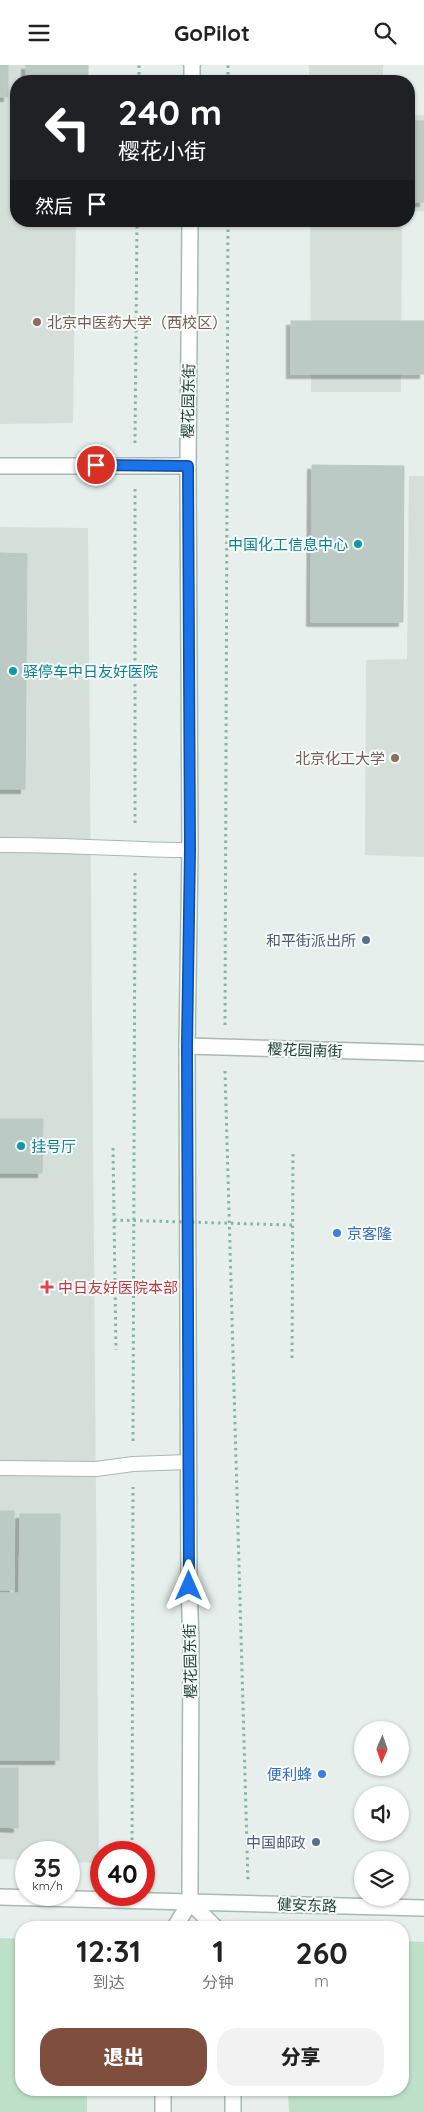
<!DOCTYPE html>
<html lang="zh">
<meta charset="utf-8">
<style>
:root{--surface:#fff;--page:#f2f2f2;--text:#222;--muted:#767676;--accent:#804e3d}
body{margin:0;font-family:Quicksand,"Noto Sans SC",sans-serif;background:var(--page);color:var(--text);height:100vh;display:flex;flex-direction:column;font-size:19px;white-space:nowrap}
*{box-sizing:border-box;margin:0}
p{font-size:16px;color:var(--muted)}
.icon{flex:none;width:28px;height:28px;fill:none;stroke:currentColor;stroke-width:2;stroke-linecap:round;stroke-linejoin:round}
.map{position:relative;flex:1;overflow:hidden}
.drawer{position:absolute;left:15px;top:1856px;width:394px;height:175px;display:flex;flex-direction:column;background:var(--surface);border-radius:20px;box-shadow:0 1px 4px #0004}
.drawer>*{flex:none}
.hud{position:absolute;left:10px;top:10px;width:405px;height:152px;border-radius:20px;box-shadow:0 1px 4px #0004;background:#202124;color:#fff;overflow:hidden}
.needle{width:32px;rotate:182deg}
.controls{position:absolute;left:354px;top:1656px;display:grid;gap:10px}
.controls a{display:grid;place-items:center;width:55px;height:55px;border-radius:50%;background:var(--surface);box-shadow:0 1px 4px #0004;font-size:25px}
.speed{position:absolute;left:15px;top:1776px;display:flex;gap:10px;font-size:25px;font-weight:700;text-align:center}
.speed>*{display:grid;place-content:center;width:65px;height:65px;border-radius:50%;background:var(--surface);box-shadow:0 1px 4px #0004;line-height:1}
.speed small{font-size:12px;font-weight:400}
.speed .limit{border:8px solid #d22;background:#fff;color:#111}
.pin{position:absolute;display:grid;place-items:center;width:42px;height:42px;color:#fff;margin:-21px;border:2px solid #fff;border-radius:50%;box-shadow:0 1px 5px #0007}
.me{position:absolute;width:55px;margin:-28px;rotate:0deg;stroke-linejoin:round;filter:drop-shadow(0 0 4px #0008)}
.turn{display:flex;align-items:center;gap:18px;height:105px;padding:0 25px;font-size:22px}
.turn .icon{width:65px;height:65px;stroke-width:2.5}
.turn b{display:block;font-size:35px;line-height:42px}
.then{display:flex;align-items:center;height:48px;padding:0 25px;background:#0003;gap:10px;font-size:19px}
.eta{display:flex;justify-content:space-evenly;align-items:center;height:85px;text-align:center}
.eta b{font-size:30px;font-weight:800;line-height:35px}
.action{display:flex;gap:10px;margin-top:auto;padding:10px 25px}
.action a{flex:1;height:58px;border-radius:20px;background:var(--accent);color:#fff;font-size:20px;font-weight:800;line-height:58px;text-align:center}
.action a+a{background:var(--page);color:var(--text)}
header{display:flex;justify-content:space-between;align-items:center;height:65px;padding:0 25px;background:var(--surface);font-size:22px;font-weight:800}
.map>svg:first-child{display:block}
.built{fill:#d4dfda}
.green{fill:#bfe0c8}
.building{fill:#bbcac4;stroke:#b8c9c2;filter:url(#shadow)}
.lines{fill:none;stroke-linecap:round;stroke-linejoin:round}
.lane-casing{stroke:#a8b8b2;stroke-width:16}
.street-casing{stroke:#a8b8b2;stroke-width:18}
.secondary-casing{stroke:#a4bbb3;stroke-width:18}
.path{stroke:#86b3a5;stroke-width:3;stroke-dasharray:2.5 4;stroke-linecap:butt}
.lane{stroke:#fff;stroke-width:14}
.street{stroke:#fff;stroke-width:15}
.secondary{stroke:#fff;stroke-width:15}
.path-bridge{stroke:#86b3a5;stroke-width:3;stroke-dasharray:2.5 4;stroke-linecap:butt}
.route-casing{stroke:#114b97;stroke-width:12}
.route{stroke:#1a73e8;stroke-width:9}
.education-dot{fill:#8d6e63;stroke:#f7fbf9;stroke-width:2}
.culture-dot{fill:#0f9aa8;stroke:#f7fbf9;stroke-width:2}
.service-dot{fill:#5c6f8a;stroke:#f7fbf9;stroke-width:2}
.shop-dot{fill:#3f7fe0;stroke:#f7fbf9;stroke-width:2}
.health-dot{fill:#e0444e;stroke:#f7fbf9;stroke-width:2}
.labels{text-anchor:middle;dominant-baseline:central;stroke-width:4;stroke-linejoin:round;paint-order:stroke}
.education-label{font-size:15px;fill:#785e54;stroke:#f7fbf9;text-anchor:start}
.street-label{font-size:15px;fill:#24423a;stroke:#f7fbf9}
.culture-label{font-size:15px;fill:#0d838f;stroke:#f7fbf9;text-anchor:start}
.service-label{font-size:15px;fill:#4e5e75;stroke:#f7fbf9;text-anchor:end}
.shop-label{font-size:15px;fill:#366cbe;stroke:#f7fbf9;text-anchor:start}
.health-label{font-size:15px;fill:#be3a42;stroke:#f7fbf9;text-anchor:start}
</style>
<header><svg class="icon" aria-label="menu" viewBox="0 0 24 24"><path d="M4 6h16M4 12h16M4 18h16"/></svg>GoPilot<svg class="icon" aria-label="search" viewBox="0 0 24 24"><circle cx="10" cy="10" r="6"/><path d="M15 15l6 6"/></svg></header>
<div class="map">
<svg width="424" height="2047" viewBox="0 0 424 2047">
<defs>
<filter id="shadow"><feDropShadow dx="-4.5" dy="4.5" stdDeviation="0" flood-color="#0004"/></filter>
</defs>
<rect width="100%" height="100%" fill="#e6efeb"/>
<g class="built">
<polygon points="0,0 79,0 79,16 16,16 16,156 76,156 73,358 0,359"/>
<rect x="309" y="0" width="74" height="16"/>
<rect x="409" y="50" width="15" height="96"/>
<polygon points="310,156 402,156 401,327 311,327"/>
<polygon points="409,411 424,411 424,792 365,790 366,595 407,594"/>
<polygon points="0,462 88,463 99,1798 69,1797 69,1788 26,1788 26,1795 0,1794"/>
</g>
<g class="green">
<polygon points="0,1873 21,1874 21,2025 87,2025 87,2047 0,2047"/>
<polygon points="403,1876 424,1877 424,2047 289,2047 288,2025 402,2025"/>
</g>
<g class="building">
<rect x="0" y="0" width="8" height="32"/>
<rect x="26" y="0" width="62" height="16"/>
<rect x="409" y="56" width="15" height="81"/>
<rect x="291" y="256" width="133" height="53"/>
<polygon points="312,400 404,401 403,557 311,557"/>
<polygon points="0,488 27,489 25,724 0,724"/>
<polygon points="0,1054 43,1054 42,1108 0,1108"/>
<rect x="0" y="1446" width="14" height="79"/>
<polygon points="20,1449 60,1449 59,1695 0,1695 0,1528 19,1528"/>
<polygon points="0,1703 18,1703 18,1763 0,1762"/>
</g>
<g class="lines">
<defs>
<g id="lane">
<path d="M0,780C64,779 126,785 190,785"/>
<polyline points="0,1403 96,1404 133,1399 188,1397"/>
</g>
<g id="street">
<polyline points="0,401 188,401"/>
<polyline points="187,981 424,988"/>
<polyline points="0,1832 190,1837"/>
</g>
<g id="secondary">
<polyline points="192,16 192,0"/>
<polyline points="190,1837 424,1843"/>
<polyline points="190,1837 215,1862"/>
<polyline points="175,1862 190,1837 190,1817 191,1578 189,1521 187,981 190,785 188,401 190,156"/>
<polyline points="233,2025 233,2047"/>
<polyline points="163,2047 163,2025"/>
</g>
</defs>
<use href="#lane" class="lane-casing"/>
<use href="#street" class="street-casing"/>
<use href="#secondary" class="secondary-casing"/>
<g class="path">
<polyline points="139,16 139,0"/>
<polyline points="228,16 228,0"/>
<polyline points="135,378 137,156"/>
<polyline points="135,424 135,761"/>
<polyline points="225,960 228,156"/>
<polyline points="225,1006 248,1817"/>
<polyline points="113,1083 116,1285"/>
<polyline points="292,1293 293,1085"/>
<polyline points="133,1376 135,807"/>
<polyline points="132,1788 133,1422"/>
</g>
<use href="#lane" class="lane"/>
<use href="#street" class="street"/>
<use href="#secondary" class="secondary"/>
<polyline class="path-bridge" points="114,1155 292,1160"/>
</g>
<g class="lines">
<defs>
<polyline id="route" points="96,400 188,401 190,785 187,981 189,1521"/>
</defs>
<use href="#route" class="route-casing"/>
<use href="#route" class="route"/>
</g>
<g class="education-dot">
<circle cx="37" cy="257" r="5"/>
<circle cx="395" cy="693" r="5"/>
</g>
<g class="culture-dot">
<circle cx="358" cy="479" r="5"/>
<circle cx="13" cy="606" r="5"/>
<circle cx="21" cy="1081" r="5"/>
</g>
<g class="service-dot">
<circle cx="366" cy="875" r="5"/>
<circle cx="316" cy="1777" r="5"/>
</g>
<g class="shop-dot">
<circle cx="337" cy="1168" r="5"/>
<circle cx="322" cy="1709" r="5"/>
</g>
<path class="health-dot" d="M44.5 1214.5h5v5h5v5h-5v5h-5v-5h-5v-5h5z"/>
<g class="labels">
<g class="education-label">
<text x="47" y="257">北京中医药大学（西校区）</text>
<text x="385" y="693" text-anchor="end">北京化工大学</text>
</g>
<g class="street-label">
<text transform="translate(188 336) rotate(-89)">樱花园东街</text>
<text transform="translate(305 985) rotate(2)">樱花园南街</text>
<text transform="translate(190 1596) rotate(-91)">樱花园东街</text>
<text transform="translate(307 1840) rotate(2)">健安东路</text>
</g>
<g class="culture-label">
<text x="348" y="479" text-anchor="end">中国化工信息中心</text>
<text x="23" y="606">驿停车中日友好医院</text>
<text x="31" y="1081">挂号厅</text>
</g>
<g class="service-label">
<text x="356" y="875">和平街派出所</text>
<text x="306" y="1777">中国邮政</text>
</g>
<g class="shop-label">
<text x="347" y="1168">京客隆</text>
<text x="312" y="1709" text-anchor="end">便利蜂</text>
</g>
<g class="health-label">
<text x="58" y="1222">中日友好医院本部</text>
</g>
</g>
</svg>
<div class="controls">
<a><svg class="needle" viewBox="-14 -14 28 28"><path d="M0-13l5 13h-10z" fill="#e53935"/><path d="M0 13l5-13h-10z" fill="#767676"/></svg></a>
<a><svg class="icon" aria-label="sound" viewBox="0 0 24 24"><path d="M4 9h4l5-4v14l-5-4H4zM17 9q2 3 0 6"/></svg></a>
<a><svg class="icon" aria-label="layers" viewBox="0 0 24 24"><path d="M12 4l9 5-9 5-9-5zM3 14l9 5 9-5"/></svg></a>
</div>
<div class="speed"><div>35<small>km/h</small></div><div class="limit">40</div></div>
<div class="pin" style="left:96px;top:400px;background:#d93025"><svg class="icon" aria-label="arrive" viewBox="0 0 24 24"><path d="M6 21V4h12l-3 4 3 4H6"/></svg></div>
<svg class="me" style="left:189px;top:1521px" viewBox="-20 -20 40 40"><path d="M0-17L14 15 0 8-14 15z" fill="#1a73e8" stroke="#fff" stroke-width="4"/></svg>
<div class="hud">
<div class="turn"><svg class="icon" aria-label="left" viewBox="0 0 24 24"><path d="M17 20v-9H6M10 6l-5 5 5 5"/></svg><div><b>240 m</b>樱花小街</div></div>
<div class="then">然后<svg class="icon" aria-label="arrive" viewBox="0 0 24 24"><path d="M6 21V4h12l-3 4 3 4H6"/></svg></div>
</div>
<section class="drawer">
<div class="eta">
<div><b>12:31</b><p>到达</p></div>
<div><b>1</b><p>分钟</p></div>
<div><b>260</b><p>m</p></div>
</div>
<div class="action"><a>退出</a><a>分享</a></div>
</section>
</div>
